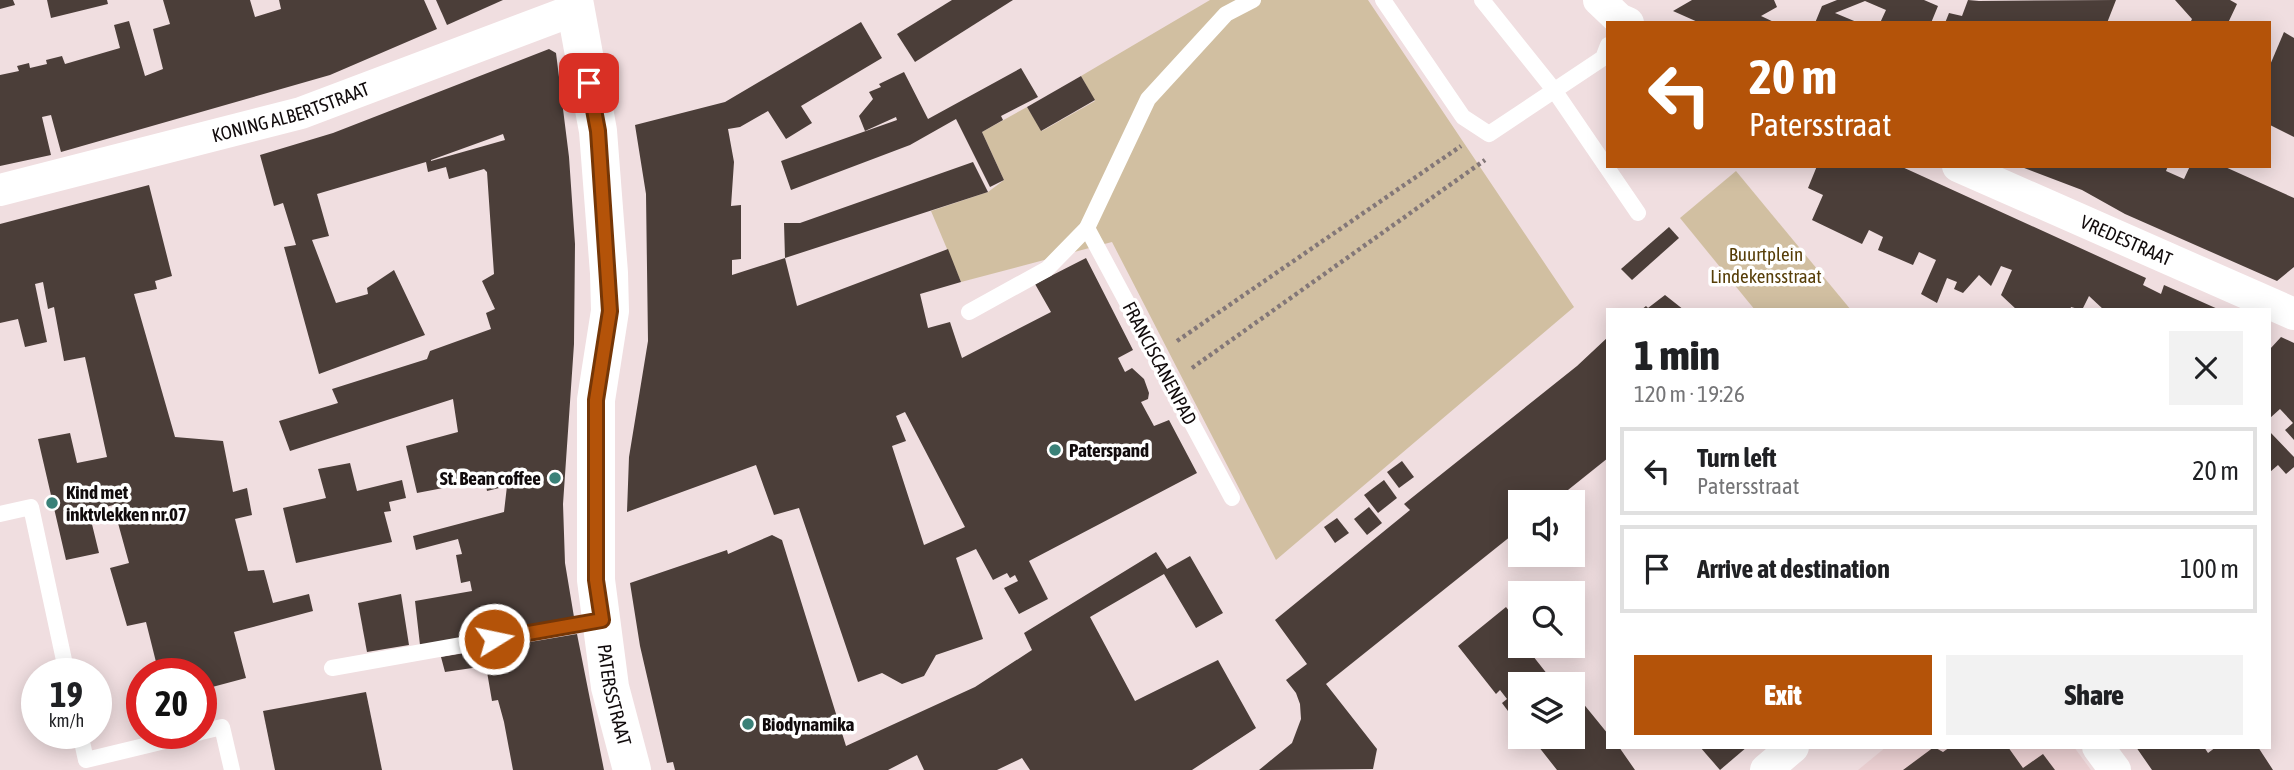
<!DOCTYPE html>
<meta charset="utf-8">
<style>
:root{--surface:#fff;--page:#f2f2f2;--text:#202124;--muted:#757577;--line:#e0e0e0;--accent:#b45309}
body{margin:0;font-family:"Asap Condensed",sans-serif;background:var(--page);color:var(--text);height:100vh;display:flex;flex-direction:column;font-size:26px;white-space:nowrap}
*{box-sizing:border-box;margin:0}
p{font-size:23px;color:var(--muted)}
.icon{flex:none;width:38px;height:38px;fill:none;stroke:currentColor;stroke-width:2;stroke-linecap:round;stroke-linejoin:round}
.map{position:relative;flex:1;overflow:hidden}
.details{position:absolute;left:1606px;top:308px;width:665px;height:441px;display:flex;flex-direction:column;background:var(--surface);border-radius:0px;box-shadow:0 4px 18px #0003}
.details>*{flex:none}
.banner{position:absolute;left:1606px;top:21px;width:665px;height:147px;border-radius:0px;box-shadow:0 4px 18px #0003;background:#b45309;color:#fff;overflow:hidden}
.buttons{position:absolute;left:1508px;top:490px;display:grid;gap:14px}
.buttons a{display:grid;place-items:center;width:77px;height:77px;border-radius:0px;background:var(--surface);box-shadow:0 4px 18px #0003;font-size:35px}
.speed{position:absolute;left:21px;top:658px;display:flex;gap:14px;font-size:35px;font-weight:700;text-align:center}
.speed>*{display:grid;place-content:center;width:91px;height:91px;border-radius:50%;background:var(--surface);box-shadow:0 4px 18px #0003;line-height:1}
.speed small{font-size:18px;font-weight:400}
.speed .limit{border:10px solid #d22;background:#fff;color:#111}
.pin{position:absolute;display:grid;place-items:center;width:60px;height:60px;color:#fff;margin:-30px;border-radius:14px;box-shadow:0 4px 10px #0006}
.me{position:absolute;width:77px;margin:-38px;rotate:80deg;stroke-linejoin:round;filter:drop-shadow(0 0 5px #0008)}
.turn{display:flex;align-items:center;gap:24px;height:147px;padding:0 28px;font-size:32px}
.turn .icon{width:91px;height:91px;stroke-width:2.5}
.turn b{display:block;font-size:49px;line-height:60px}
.round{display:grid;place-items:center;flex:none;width:74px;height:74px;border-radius:0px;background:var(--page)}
.headline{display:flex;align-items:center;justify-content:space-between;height:119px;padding:0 28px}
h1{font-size:42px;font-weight:800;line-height:52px}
.button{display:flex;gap:14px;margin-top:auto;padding:14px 28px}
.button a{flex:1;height:80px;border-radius:0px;background:var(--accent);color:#fff;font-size:28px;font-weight:800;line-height:80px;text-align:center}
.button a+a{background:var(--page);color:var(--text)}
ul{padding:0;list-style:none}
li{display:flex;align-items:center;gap:21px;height:88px;margin:0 14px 10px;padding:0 14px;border:4px solid var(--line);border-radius:0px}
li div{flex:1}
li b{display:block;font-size:26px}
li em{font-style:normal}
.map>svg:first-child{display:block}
.built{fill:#ebd0d2}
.green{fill:#d1bfa1}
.building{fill:#4b3e39;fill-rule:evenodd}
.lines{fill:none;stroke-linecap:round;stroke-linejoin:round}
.path{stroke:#837778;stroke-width:4.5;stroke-dasharray:3.5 3.5;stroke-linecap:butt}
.lane{stroke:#fff;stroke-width:16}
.street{stroke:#fff;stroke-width:32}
.secondary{stroke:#fff;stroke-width:38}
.route-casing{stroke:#753606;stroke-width:18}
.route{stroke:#b45309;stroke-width:12}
.poi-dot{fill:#3a8178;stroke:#fff;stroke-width:2.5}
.labels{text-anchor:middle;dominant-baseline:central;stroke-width:7;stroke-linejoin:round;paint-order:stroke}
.street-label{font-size:19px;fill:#110b0c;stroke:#fff}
.park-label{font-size:19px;fill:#573e08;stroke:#fff}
.poi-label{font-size:19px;font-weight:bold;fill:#110b0c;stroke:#fff;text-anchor:start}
</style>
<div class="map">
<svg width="2294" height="770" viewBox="0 0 2294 770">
<rect width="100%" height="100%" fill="#f0dee0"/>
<polygon class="built" points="1886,747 2074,747 2091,770 1858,770"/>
<g class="green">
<polygon points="1210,0 1368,0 1574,307 1276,560 1112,242 961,282 931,211 988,192 1004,180 982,132 1027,107 1042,131 1095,101 1081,76"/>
<polygon points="1736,171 1851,310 1755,310 1680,218"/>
</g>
<g class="building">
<polygon points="0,0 13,0 15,5 0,9"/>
<polygon points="47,0 107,0 108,4 51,18"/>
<polygon points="163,0 250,0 255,17 281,9 279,0 424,0 437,29 330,75 61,152 51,115 42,117 51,155 0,166 0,75 19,71 17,66 29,63 30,68 47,64 46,60 62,56 65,64 120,48 114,25 129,21 145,76 163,69 153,29 170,24"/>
<polygon points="436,0 503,0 447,25"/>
<polygon points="952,0 1013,0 915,62 897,34"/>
<polygon points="1692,0 1774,0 1777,7 1761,16 1776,23 1700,23 1673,11"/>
<polygon points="1837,0 1924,0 1938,6 1931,23 1880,23 1886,10 1865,1 1835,13 1859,23 1815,23 1822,6"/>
<polygon points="1968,0 1979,1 2116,0 2107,23 1945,23 1949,13 1962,16"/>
<polygon points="2175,0 2230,0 2237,4 2228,23 2190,23 2192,19"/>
<path d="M861,22L882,58L801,106L812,123L786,139L768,111L740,127L728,129L734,162L731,206L741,205V259L732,260V275L785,258L797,306L948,249L961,282L920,294L928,328L950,322L962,358L1051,312L1035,284L1086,258L1133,350L1118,358L1125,372L1132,368L1144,379L1149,393L1148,399L1141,402L1154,426L1169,420L1197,473L1029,561L1048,599L1019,614L1004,588L1018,581L1015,575L1010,578L1007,573L993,580L976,549L956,558L983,639L936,655L924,676L902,684L882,673L858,682L799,508L774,515L756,465L627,512L629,457L648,341L646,194L635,125L725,102ZM905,412L965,527L924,545L892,446L906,441L896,416Z"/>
<polygon points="2284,32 2294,38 2294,137 2270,125 2270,65"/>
<path d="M549,49L556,53L569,157L575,244L574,344L563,504L565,563L574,617L494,632L493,627L472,631L473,636L420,645L415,601L472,591L470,581L461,583L456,555L462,554L458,539L416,550L413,536L504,512L507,486L487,491L485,480L417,493L406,446L458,432L453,399L290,451L279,421L338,403L332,389L427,359L430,351L491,329L486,313L495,309L482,281L494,274L487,172L484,169L449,179L446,167L428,172L426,162L317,194L329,236L312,240L336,303L368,294L367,288L394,270L425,335L319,374L284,247L296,245L283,203L274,206L260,155L333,133ZM503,134L505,140L431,161V160Z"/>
<polygon points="1021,68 1038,97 1001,116 1003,120 982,132 1004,180 990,187 956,119 910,145 791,190 781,161 897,120 896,117 865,131 859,116 873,99 869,92 881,87 879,84 904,72 928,119"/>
<polygon points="1081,76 1095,100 1041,131 1027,107"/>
<polygon points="973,162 988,192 785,258 784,223 800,223"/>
<polygon points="1817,166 1900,166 2146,278 2143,285 2161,294 2164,285 2220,310 2104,310 2089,296 2082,310 2071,307 2070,310 2017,310 2001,295 2012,270 2001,266 1991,286 1979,275 1963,293 1954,289 1957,282 1947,278 1937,303 1921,294 1936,260 1919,252 1913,265 1878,250 1883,237 1869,230 1862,244 1812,220 1823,195 1808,188"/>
<polygon points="2019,166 2168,166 2166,171 2184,179 2190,166 2223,166 2294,198 2294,267 2277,281 2125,214 2082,190"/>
<polygon points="149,185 172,276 155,281 157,289 134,294 175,437 223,441 233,492 247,488 252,515 235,519 248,571 264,570 273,603 309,594 313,611 234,632 246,678 201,690 201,674 159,674 146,622 127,626 110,568 129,563 113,505 89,512 99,553 66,560 38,439 70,433 77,463 107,457 85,357 64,361 54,307 48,309 43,282 35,284 47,342 25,347 18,319 0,323 0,224"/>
<polygon points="1669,227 1679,238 1632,280 1621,269"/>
<polygon points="1665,295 1684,310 1641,310 1646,306 1648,308"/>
<polygon points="1608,337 1608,458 1553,502 1521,502 1521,528 1326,684 1377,749 1373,769 1259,770 1292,743 1301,719 1300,704 1296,693 1286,680 1307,664 1275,620 1410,510 1404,504 1577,366"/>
<polygon points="2281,337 2294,343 2294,440 2285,430 2293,423 2280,409 2270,418 2270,349"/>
<polygon points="2270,432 2294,457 2294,467 2286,474 2278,465 2270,472"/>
<polygon points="1402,461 1414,477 1399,488 1387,472"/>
<polygon points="350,463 357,491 402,480 406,498 389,502 391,511 384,512 392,542 296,563 283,508 326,498 318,469"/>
<polygon points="1384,480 1397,498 1378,513 1364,495"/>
<polygon points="1369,507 1382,523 1367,535 1354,519"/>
<polygon points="1337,518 1349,533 1335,543 1324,527"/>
<polygon points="772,535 782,540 846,746 975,687 1032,650 1024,633 1156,552 1167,569 1190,556 1223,613 1196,628 1164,574 1090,617 1135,701 1218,660 1256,728 1192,770 1030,770 1022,758 997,770 924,770 917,755 888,770 675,770 673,762 667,763 640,646 630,583 727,550 728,554"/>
<polygon points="401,594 409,645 367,652 358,603"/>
<polygon points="1506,607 1521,626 1521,646 1537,646 1539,649 1533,656 1555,684 1521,684 1521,714 1514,719 1502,703 1507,699 1500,690 1496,694 1458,646"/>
<polygon points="577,634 604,770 513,770 504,722 498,700 492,701 486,666 445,672 441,657"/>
<polygon points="1573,691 1608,734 1608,747 1619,747 1635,770 1557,770 1531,737 1573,737"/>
<polygon points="366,692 382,770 275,770 263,711"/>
<polygon points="1700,747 1747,747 1720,770"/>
<polygon points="1934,747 1943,752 1950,747 2008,747 2023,768 2043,754 2055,770 1903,770"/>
<polygon points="2136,747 2204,747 2208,753 2216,747 2258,747 2273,770 2152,770"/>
</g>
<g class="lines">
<g class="path">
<polyline points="1177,341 1461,146"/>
<polyline points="1192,368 1485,160"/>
</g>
<g class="lane">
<polyline points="1383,0 1463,117 1489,134 1603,58 1608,45"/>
<polyline points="1482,0 1554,90 1638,213"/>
<polyline points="1087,228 1232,498"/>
<polyline points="969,312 1047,269 1087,228 1148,99 1226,14 1253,0"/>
<polyline points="0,514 31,507 67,674"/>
<polyline points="332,668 602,620"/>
<polyline points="201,732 222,727 232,770"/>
<polyline points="80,733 86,760 198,733"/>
</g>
<g class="street">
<polyline points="1599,0 1619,19 1628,23"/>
<path id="s1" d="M1958,166L2294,314"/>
<path id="s2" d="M0,190L301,113L574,10"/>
<polyline points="2098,747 2115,770"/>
<polyline points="1766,770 1793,747"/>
</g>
<path class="secondary" id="s3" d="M574,0L598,131L609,273L610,311L596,400V580L610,687L632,770"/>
</g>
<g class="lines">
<defs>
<polyline id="route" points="494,639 602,620 596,580 596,400 610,311 598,131 589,83"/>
</defs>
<use href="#route" class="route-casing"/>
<use href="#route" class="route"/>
</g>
<g class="poi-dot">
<circle cx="1055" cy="450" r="7"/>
<circle cx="555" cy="478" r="7"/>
<circle cx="52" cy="503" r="7"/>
<circle cx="748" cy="724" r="7"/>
</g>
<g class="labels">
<g class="street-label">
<text stroke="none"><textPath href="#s2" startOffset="301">KONING ALBERTSTRAAT</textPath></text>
<text stroke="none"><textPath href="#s1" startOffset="184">VREDESTRAAT</textPath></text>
<text transform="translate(1160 363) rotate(62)">FRANCISCANENPAD</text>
<text stroke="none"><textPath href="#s3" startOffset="700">PATERSSTRAAT</textPath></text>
</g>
<g class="park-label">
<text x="1766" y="254">Buurtplein<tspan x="1766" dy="22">Lindekensstraat</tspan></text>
</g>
<g class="poi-label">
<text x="1069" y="450">Paterspand</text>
<text x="541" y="478" text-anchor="end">St. Bean coffee</text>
<text x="66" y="492">Kind met<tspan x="66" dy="22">inktvlekken nr.07</tspan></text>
<text x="762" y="724">Biodynamika</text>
</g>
</g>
</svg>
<div class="buttons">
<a><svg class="icon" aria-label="sound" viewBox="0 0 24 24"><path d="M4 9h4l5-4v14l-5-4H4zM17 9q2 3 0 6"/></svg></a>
<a><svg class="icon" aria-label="search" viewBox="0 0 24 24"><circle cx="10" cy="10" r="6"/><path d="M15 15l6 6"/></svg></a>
<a><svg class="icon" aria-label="layers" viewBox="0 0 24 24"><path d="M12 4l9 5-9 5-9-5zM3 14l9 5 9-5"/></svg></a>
</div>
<div class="speed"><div>19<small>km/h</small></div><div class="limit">20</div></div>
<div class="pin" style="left:589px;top:83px;background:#d93025"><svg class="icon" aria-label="arrive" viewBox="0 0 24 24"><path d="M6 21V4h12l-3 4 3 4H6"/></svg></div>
<svg class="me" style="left:494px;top:639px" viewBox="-20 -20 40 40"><circle r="17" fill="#b45309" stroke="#fff" stroke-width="3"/><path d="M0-11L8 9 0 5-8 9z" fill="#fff"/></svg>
<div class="banner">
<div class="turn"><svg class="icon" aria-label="left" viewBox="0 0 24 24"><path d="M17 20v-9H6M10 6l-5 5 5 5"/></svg><div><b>20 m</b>Patersstraat</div></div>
</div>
<section class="details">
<div class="headline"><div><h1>1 min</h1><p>120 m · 19:26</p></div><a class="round"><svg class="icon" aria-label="close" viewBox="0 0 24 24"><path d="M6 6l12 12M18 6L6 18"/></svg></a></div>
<ul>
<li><svg class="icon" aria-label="left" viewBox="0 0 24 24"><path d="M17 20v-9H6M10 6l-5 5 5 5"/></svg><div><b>Turn left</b><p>Patersstraat</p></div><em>20 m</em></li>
<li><svg class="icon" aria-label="arrive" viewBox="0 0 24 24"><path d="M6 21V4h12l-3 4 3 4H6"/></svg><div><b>Arrive at destination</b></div><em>100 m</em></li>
</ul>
<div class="button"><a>Exit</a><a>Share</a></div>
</section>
</div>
